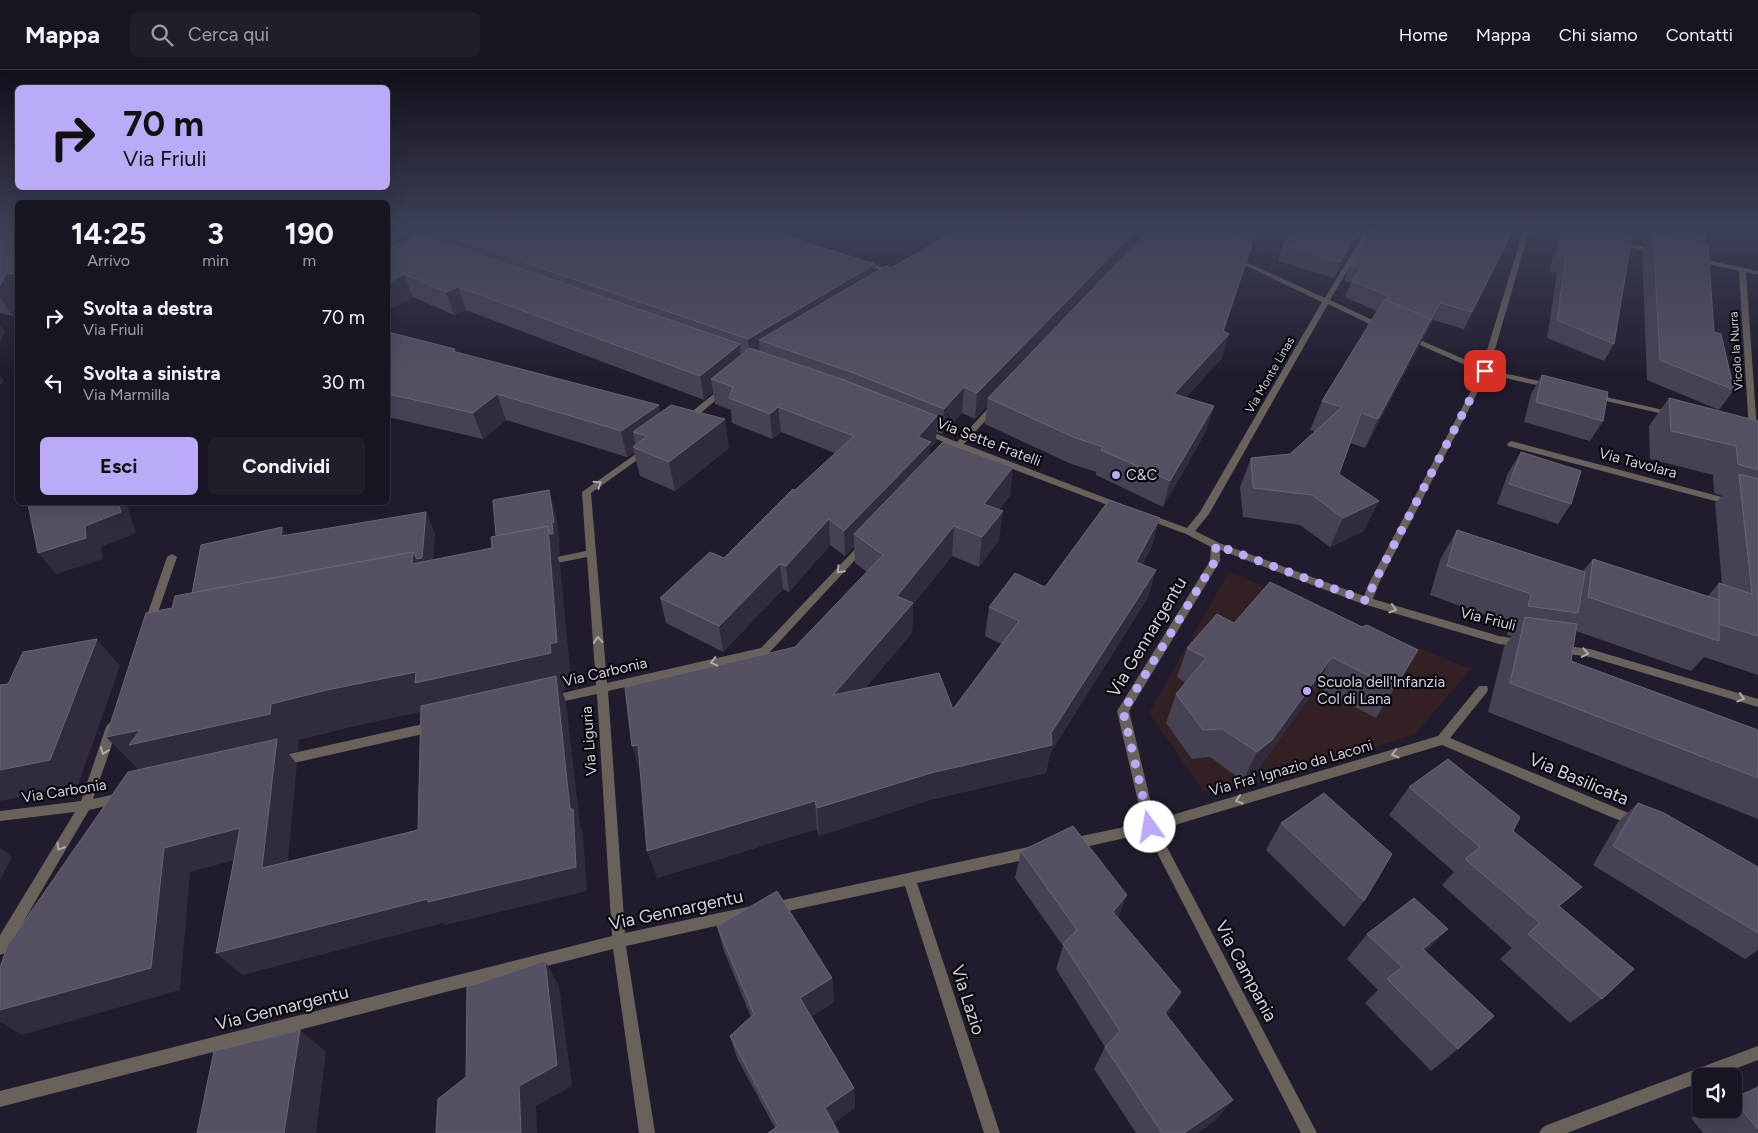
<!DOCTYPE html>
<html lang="it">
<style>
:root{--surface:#181522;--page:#211e2a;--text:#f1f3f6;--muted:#9f9fa5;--line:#363440;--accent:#baaaf7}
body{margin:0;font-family:Figtree,sans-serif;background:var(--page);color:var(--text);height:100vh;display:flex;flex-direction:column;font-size:19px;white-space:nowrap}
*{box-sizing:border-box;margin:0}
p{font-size:16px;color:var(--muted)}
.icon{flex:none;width:28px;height:28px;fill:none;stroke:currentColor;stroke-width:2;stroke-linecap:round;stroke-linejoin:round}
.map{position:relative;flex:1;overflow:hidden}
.drawer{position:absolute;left:15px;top:130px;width:375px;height:305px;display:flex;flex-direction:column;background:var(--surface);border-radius:8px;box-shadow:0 5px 20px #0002,0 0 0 1px var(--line)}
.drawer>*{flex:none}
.top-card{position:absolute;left:15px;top:15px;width:375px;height:105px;border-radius:8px;box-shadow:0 5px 20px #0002,0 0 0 1px var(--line);background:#baaaf7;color:#111;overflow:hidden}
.tools{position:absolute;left:1692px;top:998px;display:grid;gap:10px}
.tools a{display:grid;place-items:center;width:50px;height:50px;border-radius:8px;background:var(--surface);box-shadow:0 5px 20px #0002,0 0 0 1px var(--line);font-size:25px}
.pin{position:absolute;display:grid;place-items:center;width:42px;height:42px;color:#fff;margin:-21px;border-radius:10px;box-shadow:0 2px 8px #0006}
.me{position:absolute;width:55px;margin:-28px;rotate:347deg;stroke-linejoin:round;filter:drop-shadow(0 0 4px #0008)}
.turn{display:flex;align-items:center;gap:18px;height:105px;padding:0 25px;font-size:22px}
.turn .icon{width:65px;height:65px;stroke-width:2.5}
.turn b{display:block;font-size:35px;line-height:42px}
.eta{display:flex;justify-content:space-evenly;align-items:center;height:85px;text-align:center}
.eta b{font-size:30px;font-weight:700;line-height:35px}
.action{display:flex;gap:10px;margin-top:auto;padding:10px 25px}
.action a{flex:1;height:58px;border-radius:8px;background:var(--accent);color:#111;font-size:20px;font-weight:700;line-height:58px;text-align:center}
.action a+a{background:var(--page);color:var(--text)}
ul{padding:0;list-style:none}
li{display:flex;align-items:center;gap:15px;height:65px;padding:0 25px}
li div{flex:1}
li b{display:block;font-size:19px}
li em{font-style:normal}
header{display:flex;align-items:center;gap:30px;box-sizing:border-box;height:70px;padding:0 25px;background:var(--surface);border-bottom:1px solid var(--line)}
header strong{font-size:24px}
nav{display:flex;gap:28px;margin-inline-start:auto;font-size:18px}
.search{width:350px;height:45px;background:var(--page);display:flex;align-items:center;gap:12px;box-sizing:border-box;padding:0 18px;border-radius:8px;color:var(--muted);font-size:19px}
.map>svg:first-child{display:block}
.education{fill:#332023}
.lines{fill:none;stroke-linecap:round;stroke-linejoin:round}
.minor{fill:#69625b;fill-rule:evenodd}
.tertiary{fill:#69625b;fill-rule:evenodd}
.wall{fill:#464253}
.shaded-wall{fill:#302c3e}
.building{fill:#555162;stroke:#696575}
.oneway{stroke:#aeaaae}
.route{stroke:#baaaf7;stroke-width:9;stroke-dasharray:0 16.2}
.poi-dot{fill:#baaaf7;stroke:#0a080f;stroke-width:2}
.labels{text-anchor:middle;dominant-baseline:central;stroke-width:4.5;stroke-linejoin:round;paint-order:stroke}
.far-street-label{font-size:12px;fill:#d3d0db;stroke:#0a080f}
.street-label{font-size:15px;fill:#d3d0db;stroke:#0a080f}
.poi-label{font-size:15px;fill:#d3d0db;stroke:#0a080f;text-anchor:start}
.near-street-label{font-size:18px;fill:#d3d0db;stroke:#0a080f}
</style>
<header>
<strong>Mappa</strong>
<div class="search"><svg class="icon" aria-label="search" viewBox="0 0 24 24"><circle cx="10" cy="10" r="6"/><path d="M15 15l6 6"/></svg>Cerca qui</div>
<nav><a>Home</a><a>Mappa</a><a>Chi siamo</a><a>Contatti</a></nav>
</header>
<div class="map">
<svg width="1758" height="1063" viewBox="0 0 1758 1063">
<rect width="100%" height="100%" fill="#201c2d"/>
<polygon class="education" points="1229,502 1471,599 1415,664 1307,700 1203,721 1149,643"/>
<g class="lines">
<g class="minor">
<polygon points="1367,158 1373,158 1330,230 1387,257 1380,259 1328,234 1209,444 1195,461 1219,473 1364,526 1369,513 1481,302 1404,268 1411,266 1482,297 1524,158 1530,158 1489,300 1553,314 1554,316 1550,318 1487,304 1379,513 1373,529 1499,566 1524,570 1525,573 1524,576 1520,577 1499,574 1363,534 1220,480 1220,491 1129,641 1155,750 1438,666 1479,616 1487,616 1488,619 1487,622 1450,668 1638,747 1640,751 1638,755 1634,756 1630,755 1442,675 1158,760 1317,1063 1301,1063 1147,763 1072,780 1068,778 1066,774 1068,770 1072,768 1143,753 1117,641 1210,491 1211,477 1186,464 1143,448 1141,446 1146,443 1187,458 1200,442 1322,232 1232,189 1237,188 1325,228"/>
<polygon points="1544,158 1557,158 1576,164 1573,166"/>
<polygon points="1617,171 1656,179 1659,181 1656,183 1615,174 1615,172"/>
<polygon points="1697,188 1758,201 1758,205 1746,202 1757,361 1756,363 1750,363 1749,361 1739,201 1695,191 1694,190"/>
<polygon points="863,191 896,201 897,202 894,204 861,194 861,192"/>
<polygon points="721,318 724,318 728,320 690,352 684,352 684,348"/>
<polygon points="1590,324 1593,324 1672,342 1676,344 1672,346 1593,328 1590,328"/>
<polygon points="992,334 998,334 999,336 964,374 1124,435 1126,437 1124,439 1118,439 960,379 957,382 951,382 950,380 953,376 920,362 924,360 927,360 957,372"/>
<polygon points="1511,371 1733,430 1734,432 1730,435 1508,376 1507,374"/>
<polygon points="647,376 651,379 650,381 591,423 607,613 761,578 860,474 863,473 868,476 768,584 608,621 625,863 747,837 752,839 754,843 752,847 747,849 626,876 655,1063 639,1063 613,879 0,1037 0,1021 612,866 597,624 551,634 547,633 545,630 547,627 551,626 596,615 587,487 547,495 542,492 547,489 586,481 582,422"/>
<polygon points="172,484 177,487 154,554 153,557 145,557 144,554 167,487"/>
<polygon points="1559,575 1590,579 1758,629 1758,637 1590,587 1555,582 1554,579 1555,576"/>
<polygon points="112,652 116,654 118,657 93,729 120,723 124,724 126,728 124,732 89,740 5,883 0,885 0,865 75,742 0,751 0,741 81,731 106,657 108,654"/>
<polygon points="432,652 436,654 438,657 436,660 432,662 280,696 276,694 274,691 276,688 280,686"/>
<polygon points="1033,776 1037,778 1039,782 1037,786 1033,788 917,813 1000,1063 984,1063 905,816 774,844 769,842 767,838 769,834 774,832"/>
</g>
<polygon class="tertiary" points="1758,976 1758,990 1716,1006 1701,1006 1701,1012 1567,1063 1539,1063 1542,1058 1547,1055"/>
</g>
<g class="wall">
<polygon points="0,158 13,246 0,243"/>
<polygon points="388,158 737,158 814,175 875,194 875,202 891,198 960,158 1258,158 1224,261 1222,288 1186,327 1214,336 1206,361 1163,437 1096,405 1096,402 1069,393 985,354 987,336 975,349 962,343 942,364 936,362 936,372 930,377 930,385 1010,426 999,439 999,470 979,497 952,486 913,534 912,563 865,618 953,639 1001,574 985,566 989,537 1045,517 1160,448 1151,478 1142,494 1156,500 1147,529 1050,683 1046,703 929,730 819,766 817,759 657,808 795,577 867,502 855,493 854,476 845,486 830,475 789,522 783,519 723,582 666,553 660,528 724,488 795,420 835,383 781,362 772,369 732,353 731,340 715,334 713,322 704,330 466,240 454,245 413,227 388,240"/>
<polygon points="1365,158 1334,208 1278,191 1283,175"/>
<polygon points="1514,158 1464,259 1433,250 1365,378 1350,373 1339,404 1364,461 1330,477 1300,455 1243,447 1240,417 1251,388 1290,384 1315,361 1310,360 1322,331 1377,241 1345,227 1351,213 1344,211 1350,195"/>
<polygon points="1563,158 1600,158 1614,274 1604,291 1547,268 1557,203 1549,201 1559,166"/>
<polygon points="1617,158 1704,158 1705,170 1703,174 1714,262 1734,320 1719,340 1647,310 1642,182 1646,175 1642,174 1641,162 1617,161"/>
<polygon points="388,262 455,279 456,282 660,343 729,378 675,421 640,406 634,382 627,387 506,350 483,369 388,347"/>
<polygon points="1542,305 1603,351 1590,371 1524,352 1531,324"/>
<polygon points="1669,328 1758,351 1758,605 1704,587 1691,601 1576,561 1571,591 1758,660 1758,749 1488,642 1504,577 1512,566 1507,565 1510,554 1430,525 1440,490 1457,460 1583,501 1593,489 1708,526 1719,513 1722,514 1715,433 1722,426 1714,423 1713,405 1650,389 1649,356"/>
<polygon points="1521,382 1571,434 1558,454 1497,434 1508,403"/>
<polygon points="248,432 289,432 250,436"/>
<polygon points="1234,553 1362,557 1418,580 1376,648 1317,617 1258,699 1243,711 1210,687 1192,689 1166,653 1176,624 1186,613 1177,607 1187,578"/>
<polygon points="1409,717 1513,761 1560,837 1602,929 1570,953 1500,889 1512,878 1442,815 1454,802 1389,745"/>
<polygon points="1638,733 1758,797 1758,880 1745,889 1593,795 1618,752"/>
<polygon points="1281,753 1364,831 1344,857 1266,780"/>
<polygon points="1021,781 1118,848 1167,946 1216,1050 1197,1063 1136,1063 1094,999 1105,977 1056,899 1063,876 1015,808"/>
<polygon points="717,856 832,908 834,932 811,947 854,1018 855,1038 775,1058 737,988 730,966 751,947 724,881"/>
<polygon points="1367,864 1426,882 1458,979 1431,1001 1365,933 1378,920 1347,889"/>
<polygon points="1758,1017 1758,1063 1703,1063 1691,1048 1711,1039 1734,1039 1734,1028"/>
</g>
<g class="shaded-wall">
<polygon points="420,158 467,158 430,160 435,174 427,178"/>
<polygon points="1138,158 1155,158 988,328 987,336 975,349 977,323"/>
<polygon points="1257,158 1258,158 1247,190"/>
<polygon points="1361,158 1365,158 1334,208 1340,192"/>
<polygon points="409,161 417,182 388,197 388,171"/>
<polygon points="1252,174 1245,198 1220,274 1229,264 1222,288 1167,349 1174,324 1223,261"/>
<polygon points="875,194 875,216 759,270 760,286 751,292 748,269"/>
<polygon points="18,203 18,237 13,246 0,228 0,215 6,204"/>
<polygon points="404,204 413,227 388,240 388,213"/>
<polygon points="458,217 466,240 454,245 446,222"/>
<polygon points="1440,233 1433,250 1423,269 1430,252"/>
<polygon points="1431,249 1419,277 1365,378 1378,349"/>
<polygon points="0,255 5,262 0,272"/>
<polygon points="740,274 742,298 711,309 713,322 704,330 700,306"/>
<polygon points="0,305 4,311 0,315"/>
<polygon points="964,317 962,343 942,364 944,339"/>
<polygon points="497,324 506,350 483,369 473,343"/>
<polygon points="659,335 664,361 647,366 633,362 636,378 633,377 634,382 627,387 621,361"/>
<polygon points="1214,336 1206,361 1163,437 1170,411"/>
<polygon points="778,337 781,362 772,369 770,344"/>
<polygon points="937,346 936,372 930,377 930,397 854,464 854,476 845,486 844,461 918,367"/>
<polygon points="725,349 729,378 675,421 669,392"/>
<polygon points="1013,397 1010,426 981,463 984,434"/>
<polygon points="549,420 555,440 560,472 559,473 560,484 557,485 560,494 571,609 564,611 565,620 562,621 566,632 580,755 583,763 587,821 445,855 443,853 242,905 216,883 428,829 430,640 351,657 299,670 298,681 288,683 297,694 285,821 262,798 275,686 142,703 106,667 271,634 327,620 550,574 548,456"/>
<polygon points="1379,431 1364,461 1330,477 1343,448"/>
<polygon points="118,432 126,432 136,463 101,477 103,489 56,504 38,483 85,456"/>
<polygon points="1003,441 999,470 979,497 982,467"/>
<polygon points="426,442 435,463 432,509 205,552 413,482"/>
<polygon points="1160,448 1151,478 1128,521 1136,492"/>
<polygon points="829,449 830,475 789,522 786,496"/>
<polygon points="954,456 952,486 913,534 912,563 835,654 833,625 897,526"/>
<polygon points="282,457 294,478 281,466"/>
<polygon points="780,494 783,519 723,582 719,556"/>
<polygon points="1156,500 1147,529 1050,683 1046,703 929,730 819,766 817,738 1051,663"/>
<polygon points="97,569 120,596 78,715 0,731 0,700"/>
<polygon points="1332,587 1317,617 1258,699 1243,711 1257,682"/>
<polygon points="638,675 641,704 632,676"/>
<polygon points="815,731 817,759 657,808 647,781"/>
<polygon points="240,758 263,782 190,802 180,920 22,965 0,952 0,940 164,778"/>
<polygon points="0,778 12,787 0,810"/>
<polygon points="1127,825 1117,851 1113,842"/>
<polygon points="1448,859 1424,884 1423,879"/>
<polygon points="545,891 559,916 572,1016 536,1036 537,1063 521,1063 519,1016"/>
<polygon points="832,908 834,932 804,952 800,928"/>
<polygon points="1181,922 1168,945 1153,966 1165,943"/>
<polygon points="300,960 326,982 316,1063 284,1063"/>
<polygon points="854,1018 855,1038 828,1058 825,1038"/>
<polygon points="1233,1030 1216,1050 1197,1063 1184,1063"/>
</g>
<g class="building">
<polygon points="4,158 18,158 18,203 6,204 0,215 0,161 4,160"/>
<polygon points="388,158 402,158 409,161 388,171"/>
<polygon points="434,158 737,158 745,161 749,158 767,158 814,175 875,194 748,269 430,160"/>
<polygon points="960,158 1138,158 977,323 964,317 944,339 851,302 759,270 886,196 891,198"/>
<polygon points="1151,158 1216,158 1252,174 1223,261 1229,264 1174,324 1214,336 1170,411 1101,380 1103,377 1073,367 988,328"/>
<polygon points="1236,158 1257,158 1254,167"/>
<polygon points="1295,158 1361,158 1340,192 1283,175"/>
<polygon points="1372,158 1514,158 1472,242 1440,233 1430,252 1431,249 1386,230 1388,226 1352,211 1361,198 1350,195"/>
<polygon points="1565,158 1600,158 1632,166 1614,274 1557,250 1566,187 1558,185"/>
<polygon points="1651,158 1704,158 1705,170 1651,159"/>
<polygon points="420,164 740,274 700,306 458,217 446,222 404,204 388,213 388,179"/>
<polygon points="1653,164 1708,175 1714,262 1721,264 1734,320 1660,290"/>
<polygon points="1384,230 1431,249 1378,349 1361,343 1339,404 1379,431 1343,448 1312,425 1253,418 1251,388 1290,384 1342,337 1322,331"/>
<polygon points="388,262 455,279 452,281 659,335 621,361 497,324 473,343 388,324"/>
<polygon points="750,278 844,310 937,346 918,367 931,372 844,461 829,449 786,496 780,494 719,556 660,528 710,482 724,488 793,419 795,420 854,366 778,337 770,344 729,328 733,317 711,309"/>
<polygon points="1542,305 1608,322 1603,351 1536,332"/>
<polygon points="1669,328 1758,351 1758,400 1738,394 1736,376 1671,361"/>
<polygon points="671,335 725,349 669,392 633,377 647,366 633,362"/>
<polygon points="943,372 1013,397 984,434 1003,441 982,467 954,456 897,526 913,533 833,625 939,603 953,639 1019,551 989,537 1015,503 1045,517 1109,430 1160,448 1136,492 1156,500 1051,663 1052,675 931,703 817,738 815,731 647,781 638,675 632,676 625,617 795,577 883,485 854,464"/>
<polygon points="1521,382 1581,401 1571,434 1509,414"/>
<polygon points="1739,404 1758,409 1758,566 1719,554 1719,513 1752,524"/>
<polygon points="549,420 554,452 552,452 553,464 550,464 548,456 496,466 493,430"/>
<polygon points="32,432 118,432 121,442 85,456 86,468 38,483 28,434"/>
<polygon points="426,442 422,488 417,489 413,482 192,523 201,475 282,457 281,466"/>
<polygon points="548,456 557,572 550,574 551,583 415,613 416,602 327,620 271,634 270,644 129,675 140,660 106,667 146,543 172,538 175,526 413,482 412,494 492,478 491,467"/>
<polygon points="1457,460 1585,502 1578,543 1528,536 1531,524 1447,496"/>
<polygon points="1593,489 1719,530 1719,571 1588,527"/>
<polygon points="1270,512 1362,557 1367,555 1418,580 1394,619 1332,587 1272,670 1257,682 1222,659 1203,660 1176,624 1206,588 1187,578 1217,544 1234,553"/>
<polygon points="1525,547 1577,554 1571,591 1758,660 1758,708 1510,613"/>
<polygon points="97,569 50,690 0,700 0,615 8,614 23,582"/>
<polygon points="556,606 570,739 573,739 576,797 428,832 428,829 216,883 240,758 164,778 151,898 0,940 0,898 7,876 128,702 277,669 262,798 418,760 421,636"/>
<polygon points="1448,689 1520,747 1513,761 1582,817 1559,836 1634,899 1602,929 1528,864 1540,853 1465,789 1480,777 1409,717"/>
<polygon points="1324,723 1392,784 1364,831 1281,753"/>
<polygon points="1638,733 1664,743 1758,797 1758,863 1613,776"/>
<polygon points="1073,756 1127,825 1113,842 1181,922 1165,943 1233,1030 1184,1063 1162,1063 1105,977 1120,961 1063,874 1077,860 1021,781"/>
<polygon points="777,821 832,908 800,928 854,1018 825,1038 839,1063 768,1063 778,1056 730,966 754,944 717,856"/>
<polygon points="1414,828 1448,859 1423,879 1494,946 1458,979 1387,909 1402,897 1367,864"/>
<polygon points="545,891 557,995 519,1016 521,1063 436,1063 438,1029 466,1007 467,917"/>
<polygon points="300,960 284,1063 197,1063 214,981"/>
<polygon points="1758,1017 1758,1059 1734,1031 1734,1028"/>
</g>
<defs><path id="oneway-chevron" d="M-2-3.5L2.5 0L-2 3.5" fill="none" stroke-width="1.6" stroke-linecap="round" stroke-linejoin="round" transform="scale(1.25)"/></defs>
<g class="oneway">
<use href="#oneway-chevron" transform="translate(598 414) rotate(-35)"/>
<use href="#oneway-chevron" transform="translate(840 500) rotate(133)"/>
<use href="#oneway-chevron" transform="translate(1393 539) rotate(17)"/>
<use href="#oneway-chevron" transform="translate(598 570) rotate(-95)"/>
<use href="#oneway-chevron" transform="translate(1585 583) rotate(10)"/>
<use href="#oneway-chevron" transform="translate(714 592) rotate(167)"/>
<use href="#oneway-chevron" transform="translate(1741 628) rotate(17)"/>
<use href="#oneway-chevron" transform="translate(104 681) rotate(110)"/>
<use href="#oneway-chevron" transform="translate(1395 684) rotate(164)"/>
<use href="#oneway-chevron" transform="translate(1239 730) rotate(163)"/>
<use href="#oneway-chevron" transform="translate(60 777) rotate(121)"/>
</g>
<linearGradient id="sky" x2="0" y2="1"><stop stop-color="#120f19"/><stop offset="0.51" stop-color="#3c4057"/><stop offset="1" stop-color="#3c4057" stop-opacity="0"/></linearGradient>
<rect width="1758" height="307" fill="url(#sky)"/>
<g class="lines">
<polyline class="route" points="1150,757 1123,641 1215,491 1216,475 1367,531 1374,513 1485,301"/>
</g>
<g class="poi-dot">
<circle cx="1116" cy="405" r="5"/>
<circle cx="1307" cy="621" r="5"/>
</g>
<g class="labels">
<g class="far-street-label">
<text transform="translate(1736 281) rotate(-94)">Vicolo la Nurra</text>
<text transform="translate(1270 305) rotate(-60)">Via Monte Linas</text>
</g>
<g class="street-label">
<text transform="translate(989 372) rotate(21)">Via Sette Fratelli</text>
<text transform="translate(1638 393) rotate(15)">Via Tavolara</text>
<text transform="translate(1488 549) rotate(14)">Via Friuli</text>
<text transform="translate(605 602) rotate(-13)">Via Carbonia</text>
<text transform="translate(589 671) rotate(-94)">Via Liguria</text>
<text transform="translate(1291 698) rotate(-16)">Via Fra' Ignazio da Laconi</text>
<text transform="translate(64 721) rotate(-9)">Via Carbonia</text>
</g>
<g class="poi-label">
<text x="1126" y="405">C&amp;C</text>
<text x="1317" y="612">Scuola dell'Infanzia<tspan x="1317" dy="17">Col di Lana</tspan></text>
</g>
<g class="near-street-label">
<text transform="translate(1147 567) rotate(-59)">Via Gennargentu</text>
<text transform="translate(1579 709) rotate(23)">Via Basilicata</text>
<text transform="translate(676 840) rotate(-12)">Via Gennargentu</text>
<text transform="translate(1246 901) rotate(62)">Via Campania</text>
<text transform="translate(968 930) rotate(72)">Via Lazio</text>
<text transform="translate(282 938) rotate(-14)">Via Gennargentu</text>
</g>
</g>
</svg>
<div class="tools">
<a><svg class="icon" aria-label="sound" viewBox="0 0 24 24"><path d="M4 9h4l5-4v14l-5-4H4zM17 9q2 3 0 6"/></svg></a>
</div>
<div class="pin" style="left:1485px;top:301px;background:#d93025"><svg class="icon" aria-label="arrive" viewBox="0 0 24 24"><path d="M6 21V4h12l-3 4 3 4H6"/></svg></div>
<svg class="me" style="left:1150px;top:757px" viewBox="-20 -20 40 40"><circle r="19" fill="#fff"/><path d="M0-13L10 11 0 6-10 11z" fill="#baaaf7"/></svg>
<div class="top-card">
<div class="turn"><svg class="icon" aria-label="right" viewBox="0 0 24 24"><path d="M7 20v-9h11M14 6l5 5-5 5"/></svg><div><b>70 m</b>Via Friuli</div></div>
</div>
<section class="drawer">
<div class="eta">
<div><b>14:25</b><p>Arrivo</p></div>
<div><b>3</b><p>min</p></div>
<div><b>190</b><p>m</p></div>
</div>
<ul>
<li><svg class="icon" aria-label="right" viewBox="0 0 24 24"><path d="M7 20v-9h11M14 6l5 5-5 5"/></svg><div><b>Svolta a destra</b><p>Via Friuli</p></div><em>70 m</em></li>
<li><svg class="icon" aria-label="left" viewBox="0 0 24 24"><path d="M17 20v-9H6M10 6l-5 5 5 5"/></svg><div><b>Svolta a sinistra</b><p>Via Marmilla</p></div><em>30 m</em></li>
</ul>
<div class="action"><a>Esci</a><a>Condividi</a></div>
</section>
</div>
